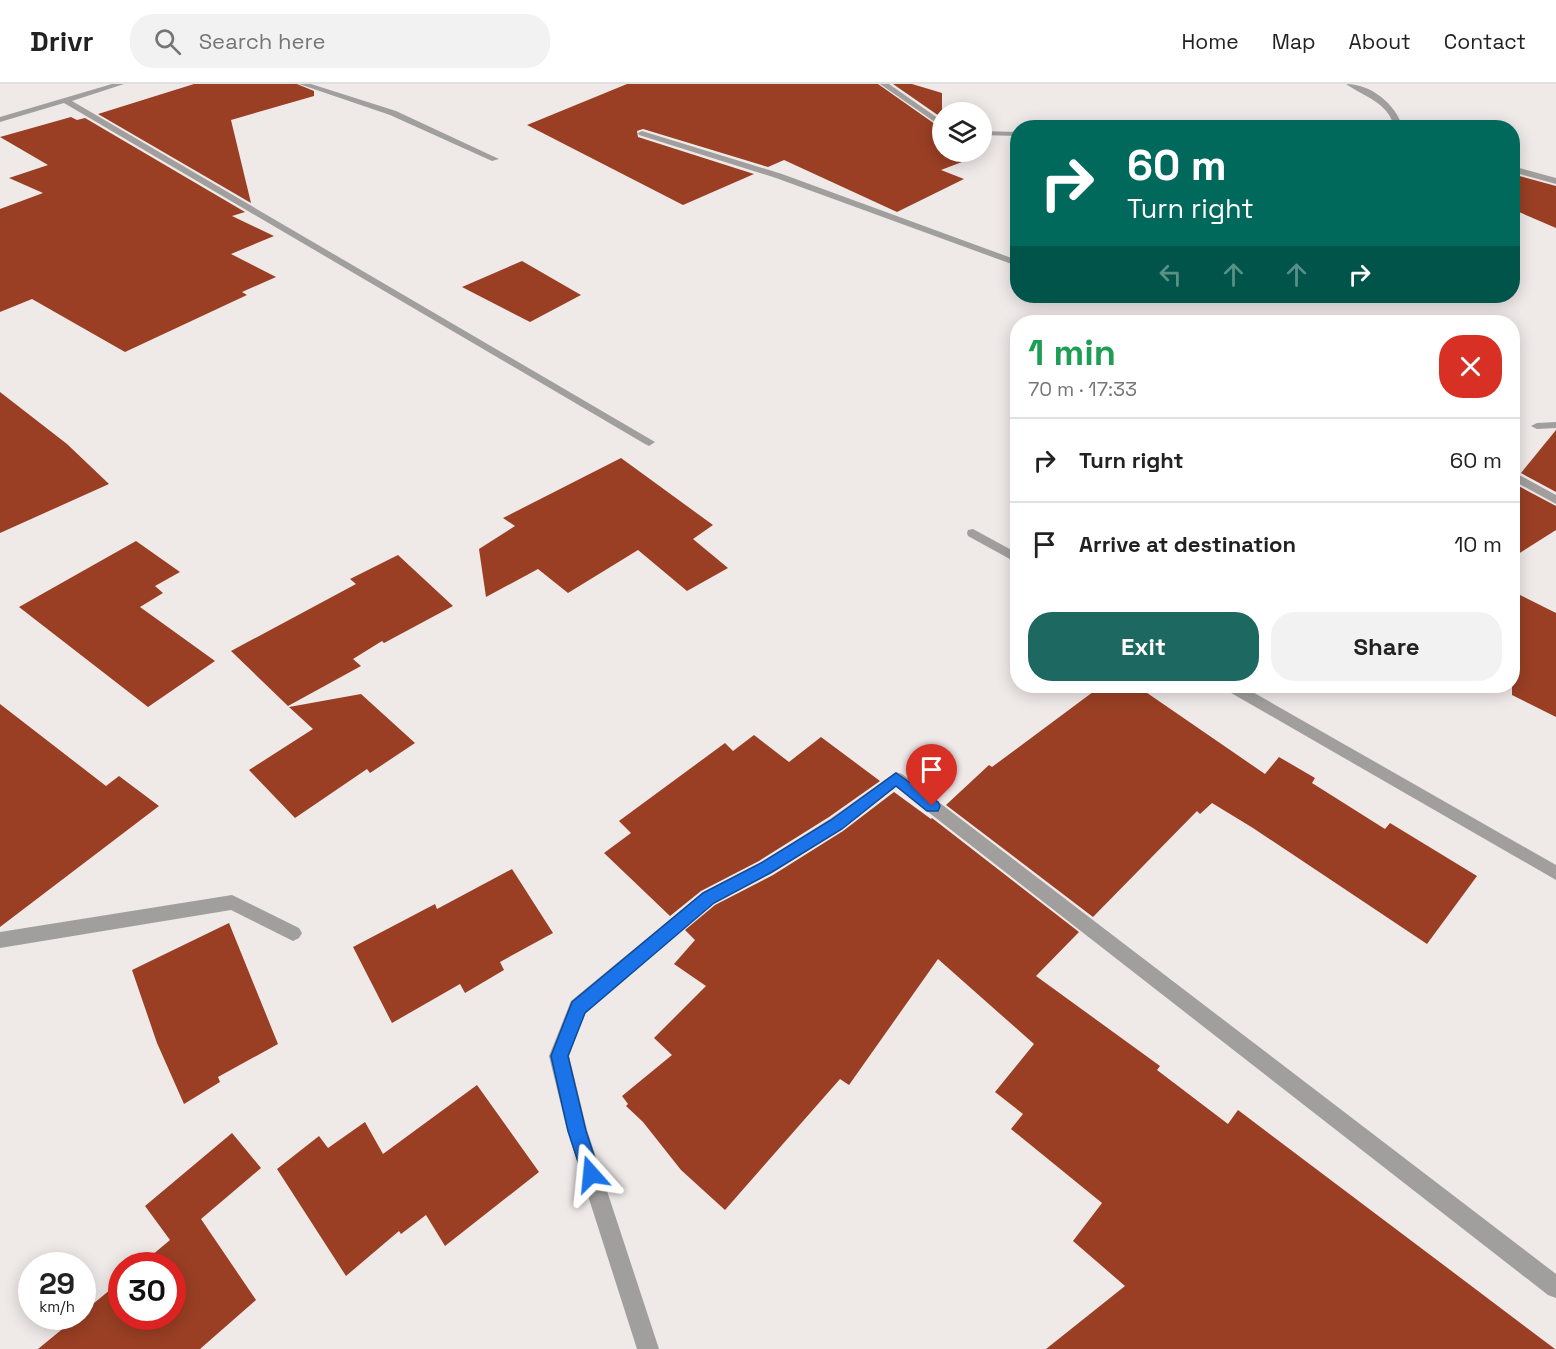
<!DOCTYPE html>
<meta charset="utf-8">
<style>
:root{--surface:#fff;--page:#f2f2f2;--text:#222;--muted:#767676;--line:#e0e0e0;--accent:#1d6861}
body{margin:0;font-family:"Space Grotesk",sans-serif;background:var(--page);color:var(--text);height:100vh;display:flex;flex-direction:column;font-size:22px;white-space:nowrap}
*{box-sizing:border-box;margin:0}
p{font-size:20px;color:var(--muted)}
.icon{flex:none;width:33px;height:33px;fill:none;stroke:currentColor;stroke-width:2;stroke-linecap:round;stroke-linejoin:round}
.map{position:relative;flex:1;overflow:hidden}
.side{position:absolute;left:1010px;top:231px;width:510px;height:378px;display:flex;flex-direction:column;background:var(--surface);border-radius:24px;box-shadow:0 3px 15px #0003}
.side>*{flex:none}
.hud{position:absolute;left:1010px;top:36px;width:510px;height:183px;border-radius:24px;box-shadow:0 3px 15px #0003;background:#00695c;color:#fff;overflow:hidden}
.fabs{position:absolute;left:932px;top:18px;display:grid;gap:12px}
.fabs a{display:grid;place-items:center;width:60px;height:60px;border-radius:50%;background:var(--surface);box-shadow:0 3px 15px #0003;font-size:30px}
.speed{position:absolute;left:18px;top:1168px;display:flex;gap:12px;font-size:30px;font-weight:700;text-align:center}
.speed>*{display:grid;place-content:center;width:78px;height:78px;border-radius:50%;background:var(--surface);box-shadow:0 3px 15px #0003;line-height:1}
.speed small{font-size:15px;font-weight:400}
.speed .limit{border:9px solid #d22;background:#fff;color:#111}
.pin{position:absolute;display:grid;place-items:center;width:51px;height:51px;color:#fff;margin:-62px -26px;border-radius:50% 50% 50% 0;rotate:-45deg;box-shadow:0 0 6px #0007}
.pin .icon{rotate:45deg}
.me{position:absolute;width:66px;margin:-33px;rotate:342deg;stroke-linejoin:round;filter:drop-shadow(0 0 4px #0008)}
.turn{display:flex;align-items:center;gap:21px;height:126px;padding:0 18px;font-size:27px}
.turn .icon{width:78px;height:78px;stroke-width:2.5}
.turn b{display:block;font-size:42px;line-height:51px}
.lanes{display:flex;align-items:center;height:57px;padding:0 18px;background:#0003;justify-content:center;gap:30px;direction:ltr}
.lanes .off{opacity:.35}
.round{display:grid;place-items:center;flex:none;width:63px;height:63px;border-radius:24px;background:var(--page)}
.summary{display:flex;align-items:center;justify-content:space-between;height:102px;padding:0 18px}
h1{font-size:36px;font-weight:800;line-height:45px;color:#1e9e55}
.action{display:flex;gap:12px;margin-top:auto;padding:12px 18px}
.action a{flex:1;height:69px;border-radius:24px;background:var(--accent);color:#fff;font-size:24px;font-weight:800;line-height:69px;text-align:center}
.action a+a{background:var(--page);color:var(--text)}
ul{padding:0;list-style:none}
li{display:flex;align-items:center;gap:18px;height:84px;padding:0 18px;border-top:2px solid var(--line)}
li div{flex:1}
li b{display:block;font-size:22px}
li em{font-style:normal}
header{display:flex;align-items:center;gap:36px;box-sizing:border-box;height:84px;padding:0 30px;background:var(--surface);border-bottom:2px solid var(--line)}
header strong{font-size:28px}
nav{display:flex;gap:33px;margin-inline-start:auto;font-size:21px}
.search{width:420px;height:54px;background:var(--page);display:flex;align-items:center;gap:15px;box-sizing:border-box;padding:0 21px;border-radius:24px;color:var(--muted);font-size:22px}
.map>svg:first-child{display:block}
.building{fill:#9a3f24}
.lines{fill:none;stroke-linecap:round;stroke-linejoin:round}
.street{fill:#a19f9e;fill-rule:evenodd}
.route{fill:#1a73e8;stroke:#114b97;stroke-width:1.5}
</style>
<header>
<strong>Drivr</strong>
<div class="search"><svg class="icon" aria-label="search" viewBox="0 0 24 24"><circle cx="10" cy="10" r="6"/><path d="M15 15l6 6"/></svg>Search here</div>
<nav><a>Home</a><a>Map</a><a>About</a><a>Contact</a></nav>
</header>
<div class="map">
<svg width="1556" height="1265" viewBox="0 0 1556 1265">
<rect width="100%" height="100%" fill="#efe9e8"/>
<g class="building">
<polygon points="194,0 297,0 314,7 314,12 231,36 251,119 98,30"/>
<polygon points="627,0 878,0 942,45 942,68 963,68 975,73 941,86 964,95 897,128 784,76 768,83 643,45 637,47 638,53 754,90 683,121 527,41"/>
<polygon points="893,0 912,0 942,9 942,34"/>
<polygon points="71,33 77,36 85,34 245,128 232,132 274,152 231,170 276,193 242,208 247,211 125,268 32,215 0,228 0,125 43,109 9,94 48,81 0,53"/>
<polygon points="1512,90 1556,102 1556,144 1512,125"/>
<polygon points="522,177 581,211 530,238 462,203"/>
<polygon points="0,308 67,360 109,400 0,449"/>
<polygon points="1556,346 1556,408 1521,389"/>
<polygon points="621,374 713,441 693,455 728,484 687,507 638,466 568,509 538,485 486,513 479,465 515,442 503,434"/>
<polygon points="1513,399 1556,422 1556,446 1512,474"/>
<polygon points="136,457 180,488 155,502 163,509 140,523 215,577 148,623 19,523"/>
<polygon points="398,471 453,522 384,559 382,557 353,575 361,582 288,622 231,567 356,500 350,495"/>
<polygon points="1512,507 1556,529 1556,633 1512,611"/>
<polygon points="1101,602 1137,602 1265,690 1279,673 1315,694 1312,699 1385,745 1390,739 1477,792 1427,860 1253,744 1212,719 1200,730 1197,727 1093,833 946,721 989,681 992,683"/>
<polygon points="361,610 415,659 370,689 367,685 295,734 249,686 313,645 289,623"/>
<polygon points="0,620 106,702 119,692 159,722 0,843"/>
<polygon points="754,651 789,678 821,653 880,697 829,733 759,777 701,807 670,832 604,769 631,749 619,737 725,659 733,667"/>
<polygon points="894,708 931,735 932,734 1079,848 1036,892 1160,982 1157,986 1228,1040 1238,1026 1555,1265 1046,1265 1125,1202 1073,1157 1102,1119 1011,1045 1023,1030 995,1008 1034,960 938,875 849,1001 840,995 725,1126 681,1086 643,1038 626,1022 628,1020 622,1012 672,971 654,954 706,902 674,880 695,856 685,846 715,821 773,791 843,747"/>
<polygon points="512,785 553,849 500,878 504,886 465,909 460,900 392,939 353,863 435,820 437,825"/>
<polygon points="229,839 278,960 218,993 220,998 184,1020 157,959 132,886"/>
<polygon points="477,1001 539,1088 445,1162 426,1131 401,1150 399,1147 346,1192 277,1085 319,1052 328,1064 365,1038 383,1070"/>
<polygon points="232,1049 261,1084 201,1135 256,1216 200,1265 38,1265 77,1233 82,1233 82,1229 122,1196 122,1233 172,1233 172,1182 139,1182 170,1156 145,1122"/>
</g>
<g class="lines">
<g class="street">
<polygon points="112,0 124,0 72,17 655,358 649,362 645,360 64,19 0,38 0,33"/>
<polygon points="299,0 311,0 396,27 499,75 492,77 390,31"/>
<polygon points="880,0 889,0 942,37 942,43"/>
<path d="M1346,0C1371,0 1396,20 1403,44H1395C1387,17 1366,14 1346,0Z"/>
<polygon points="642,47 782,90 1017,176 1017,182 776,94 639,51 638,49"/>
<polygon points="981,47 1017,48 1017,52 981,51"/>
<polygon points="1512,82 1556,94 1556,100 1512,88"/>
<polygon points="1101,212 1112,212 1107,215"/>
<polygon points="1556,338 1556,344 1537,345 1531,342 1537,339"/>
<polygon points="1512,387 1556,411 1556,420 1512,396"/>
<polygon points="973,445 1017,469 1017,479 968,452 967,449 968,446"/>
<polygon points="1224,602 1242,602 1556,781 1556,796 1226,606"/>
<polygon points="896,688 902,690 1556,1190 1556,1214 1548,1211 1485,1162 896,703 842,745 772,789 714,819 585,929 569,972 587,1046 659,1265 637,1265 567,1046 549,972 571,917 702,809 760,779 830,735"/>
<polygon points="232,811 299,844 302,849 299,854 293,857 231,826 0,864 0,848"/>
</g>
</g>
<polygon class="route" points="896,689 938,718 940,722 938,727 927,727 896,702 842,745 772,788 714,819 585,929 568,972 586,1047 600,1090 598,1096 591,1099 584,1096 568,1047 551,972 572,918 703,809 761,779 831,736"/>
</svg>
<div class="fabs">
<a><svg class="icon" aria-label="layers" viewBox="0 0 24 24"><path d="M12 4l9 5-9 5-9-5zM3 14l9 5 9-5"/></svg></a>
</div>
<div class="speed"><div>29<small>km/h</small></div><div class="limit">30</div></div>
<div class="pin" style="left:932px;top:722px;background:#d93025"><svg class="icon" aria-label="arrive" viewBox="0 0 24 24"><path d="M6 21V4h12l-3 4 3 4H6"/></svg></div>
<svg class="me" style="left:591px;top:1090px" viewBox="-20 -20 40 40"><path d="M0-17L14 15 0 8-14 15z" fill="#1a73e8" stroke="#fff" stroke-width="4"/></svg>
<div class="hud">
<div class="turn"><svg class="icon" aria-label="right" viewBox="0 0 24 24"><path d="M7 20v-9h11M14 6l5 5-5 5"/></svg><div><b>60 m</b>Turn right</div></div>
<div class="lanes"><svg class="icon off" aria-label="left" viewBox="0 0 24 24"><path d="M17 20v-9H6M10 6l-5 5 5 5"/></svg><svg class="icon off" aria-label="ahead" viewBox="0 0 24 24"><path d="M12 20V5M6 11l6-6 6 6"/></svg><svg class="icon off" aria-label="ahead" viewBox="0 0 24 24"><path d="M12 20V5M6 11l6-6 6 6"/></svg><svg class="icon" aria-label="right" viewBox="0 0 24 24"><path d="M7 20v-9h11M14 6l5 5-5 5"/></svg></div>
</div>
<section class="side">
<div class="summary"><div><h1>1 min</h1><p>70 m · 17:33</p></div><a class="round" style="background:#d93025;color:#fff"><svg class="icon" aria-label="close" viewBox="0 0 24 24"><path d="M6 6l12 12M18 6L6 18"/></svg></a></div>
<ul>
<li><svg class="icon" aria-label="right" viewBox="0 0 24 24"><path d="M7 20v-9h11M14 6l5 5-5 5"/></svg><div><b>Turn right</b></div><em>60 m</em></li>
<li><svg class="icon" aria-label="arrive" viewBox="0 0 24 24"><path d="M6 21V4h12l-3 4 3 4H6"/></svg><div><b>Arrive at destination</b></div><em>10 m</em></li>
</ul>
<div class="action"><a>Exit</a><a>Share</a></div>
</section>
</div>
